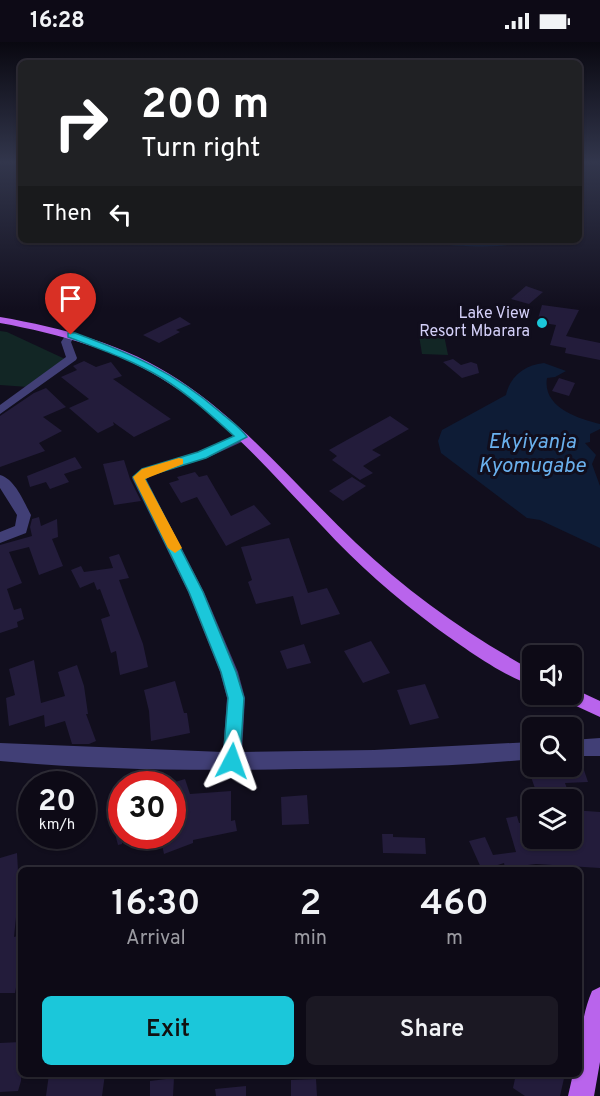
<!DOCTYPE html>
<style>
:root{--surface:#0d0a16;--page:#1b1823;--text:#f1f3f6;--muted:#9a9aa1;--line:#2d2b35;--accent:#1bc7da}
body{margin:0;font-family:Overpass,sans-serif;background:var(--page);color:var(--text);height:100vh;display:flex;flex-direction:column;font-size:22px;white-space:nowrap}
*{box-sizing:border-box;margin:0}
p{font-size:20px;color:var(--muted)}
.icon{flex:none;width:33px;height:33px;fill:none;stroke:currentColor;stroke-width:2;stroke-linecap:round;stroke-linejoin:round}
.map{position:relative;flex:1;overflow:hidden}
.side{position:absolute;left:18px;top:825px;width:564px;height:210px;display:flex;flex-direction:column;background:var(--surface);border-radius:9px;box-shadow:0 2px 4px #0004,0 0 0 2px var(--line)}
.side>*{flex:none}
.hud{position:absolute;left:18px;top:18px;width:564px;height:183px;border-radius:9px;box-shadow:0 2px 4px #0004,0 0 0 2px var(--line);background:#202124;color:#fff;overflow:hidden}
.buttons{position:absolute;left:522px;top:603px;display:grid;gap:12px}
.buttons a{display:grid;place-items:center;width:60px;height:60px;border-radius:9px;background:var(--surface);box-shadow:0 2px 4px #0004,0 0 0 2px var(--line);font-size:30px}
.speed{position:absolute;left:18px;top:729px;display:flex;gap:12px;font-size:30px;font-weight:700;text-align:center}
.speed>*{display:grid;place-content:center;width:78px;height:78px;border-radius:50%;background:var(--surface);box-shadow:0 2px 4px #0004,0 0 0 2px var(--line);line-height:1}
.speed small{font-size:15px;font-weight:400}
.speed .limit{border:9px solid #d22;background:#fff;color:#111}
.pin{position:absolute;display:grid;place-items:center;width:51px;height:51px;color:#fff;margin:-62px -26px;border-radius:50% 50% 50% 0;rotate:-45deg;box-shadow:0 0 6px #0007}
.pin .icon{rotate:45deg}
.me{position:absolute;width:66px;margin:-33px;rotate:4deg;stroke-linejoin:round;filter:drop-shadow(0 0 4px #0008)}
.turn{display:flex;align-items:center;gap:21px;height:126px;padding:0 24px;font-size:27px}
.turn .icon{width:78px;height:78px;stroke-width:2.5}
.turn b{display:block;font-size:42px;line-height:51px}
.then{display:flex;align-items:center;height:57px;padding:0 24px;background:#0003;gap:12px;font-size:22px}
.eta{display:flex;justify-content:space-evenly;align-items:center;height:102px;text-align:center}
.eta b{font-size:36px;font-weight:600;line-height:42px}
.cta{display:flex;gap:12px;margin-top:auto;padding:12px 24px}
.cta a{flex:1;height:69px;border-radius:9px;background:var(--accent);color:#111;font-size:24px;font-weight:600;line-height:69px;text-align:center}
.cta a+a{background:var(--page);color:var(--text)}
.status{display:flex;justify-content:space-between;align-items:center;height:42px;padding:0 30px;background:var(--surface);direction:ltr}
.status svg{height:16px;fill:currentColor}
.map>svg:first-child{display:block}
.green{fill:#122625}
.water{fill:#0e1c36}
.lines{fill:none;stroke-linecap:round;stroke-linejoin:round}
.river{fill:#0e1c36;fill-rule:evenodd}
.building{fill:#231c3b}
.minor{fill:#413f76;fill-rule:evenodd}
.major{fill:#b964ec;fill-rule:evenodd}
.route{fill:#1bc7da;stroke:#12818e;stroke-width:1.5}
.slow{fill:#f59e0b}
.poi-dot{fill:#1bc7da;stroke:#110e1d;stroke-width:2}
.labels{text-anchor:middle;dominant-baseline:central;stroke-width:6;stroke-linejoin:round;paint-order:stroke}
.far-poi-label{font-size:16px;fill:#d4d0f9;stroke:#110e1d;text-anchor:end}
.water-label{font-size:21px;font-style:italic;fill:#6ab0ed;stroke:#110e1d}
</style>
<div class="status"><b>16:28</b><svg viewBox="0 0 49 12"><path d="M0 12V9h3v3zM5 12V6h3v6zM10 12V3h3v9zM15 12V0h3v12zM26 1h20v11H26zM47 4h2v5h-2z"/></svg></div>
<div class="map">
<svg width="600" height="1054" viewBox="0 0 600 1054">
<rect width="100%" height="100%" fill="#110e1d"/>
<g class="green">
<polygon points="418,287 443,288 448,313 422,312"/>
<polygon points="0,289 7,290 65,317 28,345 0,343"/>
</g>
<path class="water" d="M544,321L566,329L555,335L547,336C542,365 578,377 600,382V387L590,392V400L585,401L596,413L592,422L600,444V506L540,478L527,476L441,411L438,399L442,388L506,353C510,334 525,323 544,321Z"/>
<g class="lines">
<path class="river" d="M428,198H521C509,209 452,203 434,202Z"/>
</g>
<g class="building">
<polygon points="526,244 543,250 529,262 511,257"/>
<polygon points="542,263 579,268 566,294 600,301 600,318 565,311 566,306 550,303 556,283 537,280"/>
<polygon points="180,275 191,282 176,288 180,290 159,301 143,293"/>
<polygon points="453,317 461,323 471,320 477,322 479,331 462,336 443,320"/>
<polygon points="84,319 96,325 111,320 122,334 113,337 171,377 134,395 113,380 114,383 98,391 69,366 89,357 61,335 77,328 73,324"/>
<polygon points="559,336 575,341 569,354 552,349"/>
<polygon points="46,346 66,365 43,375 62,389 39,401 45,409 0,425 0,374 34,351"/>
<polygon points="390,374 409,387 372,408 381,413 363,424 373,431 360,438 332,418 337,414 329,408"/>
<polygon points="75,415 82,426 64,432 69,440 50,447 46,440 30,445 27,434"/>
<polygon points="124,418 130,437 141,459 114,463 103,422"/>
<polygon points="195,430 199,435 207,433 231,474 254,463 271,482 226,504 197,455 181,461 169,441 179,438 177,435"/>
<polygon points="352,435 366,444 343,459 329,449"/>
<polygon points="39,475 41,484 57,477 58,495 52,497 63,524 39,533 29,505 9,510 22,541 7,547 14,568 21,566 24,577 17,580 18,585 0,591 0,503 32,494 30,485 32,477"/>
<polygon points="289,496 308,551 327,546 340,572 301,583 293,554 256,562 248,540 252,538 241,505"/>
<polygon points="119,512 129,536 119,538 143,602 148,625 120,633 116,609 111,611 101,577 110,574 100,547 97,548 94,540 80,546 71,528 81,524 84,530 113,526 109,515"/>
<polygon points="371,599 390,631 363,641 344,609"/>
<polygon points="304,602 311,621 287,627 280,609"/>
<polygon points="34,618 41,661 65,654 58,630 77,623 84,644 88,672 86,672 96,699 89,702 72,702 65,679 45,685 44,673 9,684 6,656 15,653 9,627"/>
<polygon points="175,639 184,671 187,671 190,691 151,699 149,669 144,648"/>
<polygon points="425,642 439,676 410,683 397,648"/>
<polygon points="572,716 580,716 588,740 565,741 571,758 539,758 530,732 561,729 560,724 572,724"/>
<polygon points="185,737 190,752 231,749 231,779 235,778 237,789 193,798 193,801 164,812 160,794 172,794 172,741"/>
<polygon points="307,753 309,782 282,783 281,755"/>
<polygon points="572,768 600,770 600,826 536,822 505,826 504,821 482,828 469,799 485,795 493,813 516,810 506,776 517,774 519,781 532,781 532,805 572,807"/>
<polygon points="122,771 122,802 118,803 111,776"/>
<polygon points="382,792 393,792 393,795 425,796 426,812 383,811"/>
<polygon points="17,811 19,846 14,895 21,893 21,918 15,951 0,951 0,816"/>
<polygon points="21,1000 21,1039 18,1049 0,1050 0,1001"/>
<polygon points="49,1032 105,1032 102,1054 46,1054"/>
<polygon points="516,1032 565,1032 560,1054 525,1054 513,1046"/>
<polygon points="174,1036 173,1054 150,1054 150,1039"/>
<polygon points="316,1037 317,1054 291,1054 291,1038"/>
<polygon points="246,1044 246,1054 216,1054 215,1047"/>
</g>
<g class="lines">
<g class="minor">
<polygon points="71,290 76,293 71,300 77,316 76,318 0,372 0,363 66,315 61,300 67,291"/>
<path d="M242,391L248,395L246,398L207,416L152,433L146,437L204,550L238,630L245,656L242,710L374,708L532,700V717C454,725 374,726 296,727C198,729 98,728 0,719V701L223,710L227,656L220,630L188,550L132,436L142,427L197,410Z"/>
<path d="M0,433C15,437 24,460 31,473L26,491L0,501V490L15,484L17,473L0,446Z"/>
<polygon points="600,696 600,714 572,714 572,698"/>
</g>
<g class="major">
<path d="M0,275C63,286 125,302 179,338C246,382 298,446 356,501C409,551 468,593 532,628V643C504,635 460,603 435,585C395,555 357,522 323,485C275,435 229,380 170,342C119,308 60,292 0,281Z"/>
<polygon points="572,646 600,659 600,675 561,657 559,652 572,652"/>
<path d="M600,945V1020L594,1054H568L573,1032H579C579,1004 581,975 592,949Z"/>
</g>
</g>
<linearGradient id="sky" x2="0" y2="1"><stop stop-color="#090810"/><stop offset="0.45" stop-color="#32364c"/><stop offset="1" stop-color="#32364c" stop-opacity="0"/></linearGradient>
<rect width="600" height="267" fill="url(#sky)"/>
<path class="route" d="M68,291H75C132,312 174,330 220,370C229,378 240,385 247,395L206,416L151,433L145,437L203,550L236,630L244,656L240,719L238,725L232,727L226,725L223,719L228,656L221,630L189,550L133,435L142,427L198,410L234,394C211,373 188,352 162,336C132,318 100,307 68,295Z"/>
<polygon class="slow" points="179,416 183,417 183,422 145,437 182,506 175,511 168,506 133,435 142,427"/>
<circle class="poi-dot" cx="542" cy="281" r="6"/>
<g class="labels">
<g class="far-poi-label">
<text x="530" y="272">Lake View<tspan x="530" dy="18">Resort Mbarara</tspan></text>
</g>
<g class="water-label">
<text x="532" y="400">Ekyiyanja<tspan x="532" dy="24">Kyomugabe</tspan></text>
</g>
</g>
</svg>
<div class="buttons">
<a><svg class="icon" aria-label="sound" viewBox="0 0 24 24"><path d="M4 9h4l5-4v14l-5-4H4zM17 9q2 3 0 6"/></svg></a>
<a><svg class="icon" aria-label="search" viewBox="0 0 24 24"><circle cx="10" cy="10" r="6"/><path d="M15 15l6 6"/></svg></a>
<a><svg class="icon" aria-label="layers" viewBox="0 0 24 24"><path d="M12 4l9 5-9 5-9-5zM3 14l9 5 9-5"/></svg></a>
</div>
<div class="speed"><div>20<small>km/h</small></div><div class="limit">30</div></div>
<div class="pin" style="left:71px;top:293px;background:#d93025"><svg class="icon" aria-label="arrive" viewBox="0 0 24 24"><path d="M6 21V4h12l-3 4 3 4H6"/></svg></div>
<svg class="me" style="left:232px;top:719px" viewBox="-20 -20 40 40"><path d="M0-17L14 15 0 8-14 15z" fill="#1bc7da" stroke="#fff" stroke-width="4"/></svg>
<div class="hud">
<div class="turn"><svg class="icon" aria-label="right" viewBox="0 0 24 24"><path d="M7 20v-9h11M14 6l5 5-5 5"/></svg><div><b>200 m</b>Turn right</div></div>
<div class="then">Then<svg class="icon" aria-label="left" viewBox="0 0 24 24"><path d="M17 20v-9H6M10 6l-5 5 5 5"/></svg></div>
</div>
<section class="side">
<div class="eta">
<div><b>16:30</b><p>Arrival</p></div>
<div><b>2</b><p>min</p></div>
<div><b>460</b><p>m</p></div>
</div>
<div class="cta"><a>Exit</a><a>Share</a></div>
</section>
</div>
